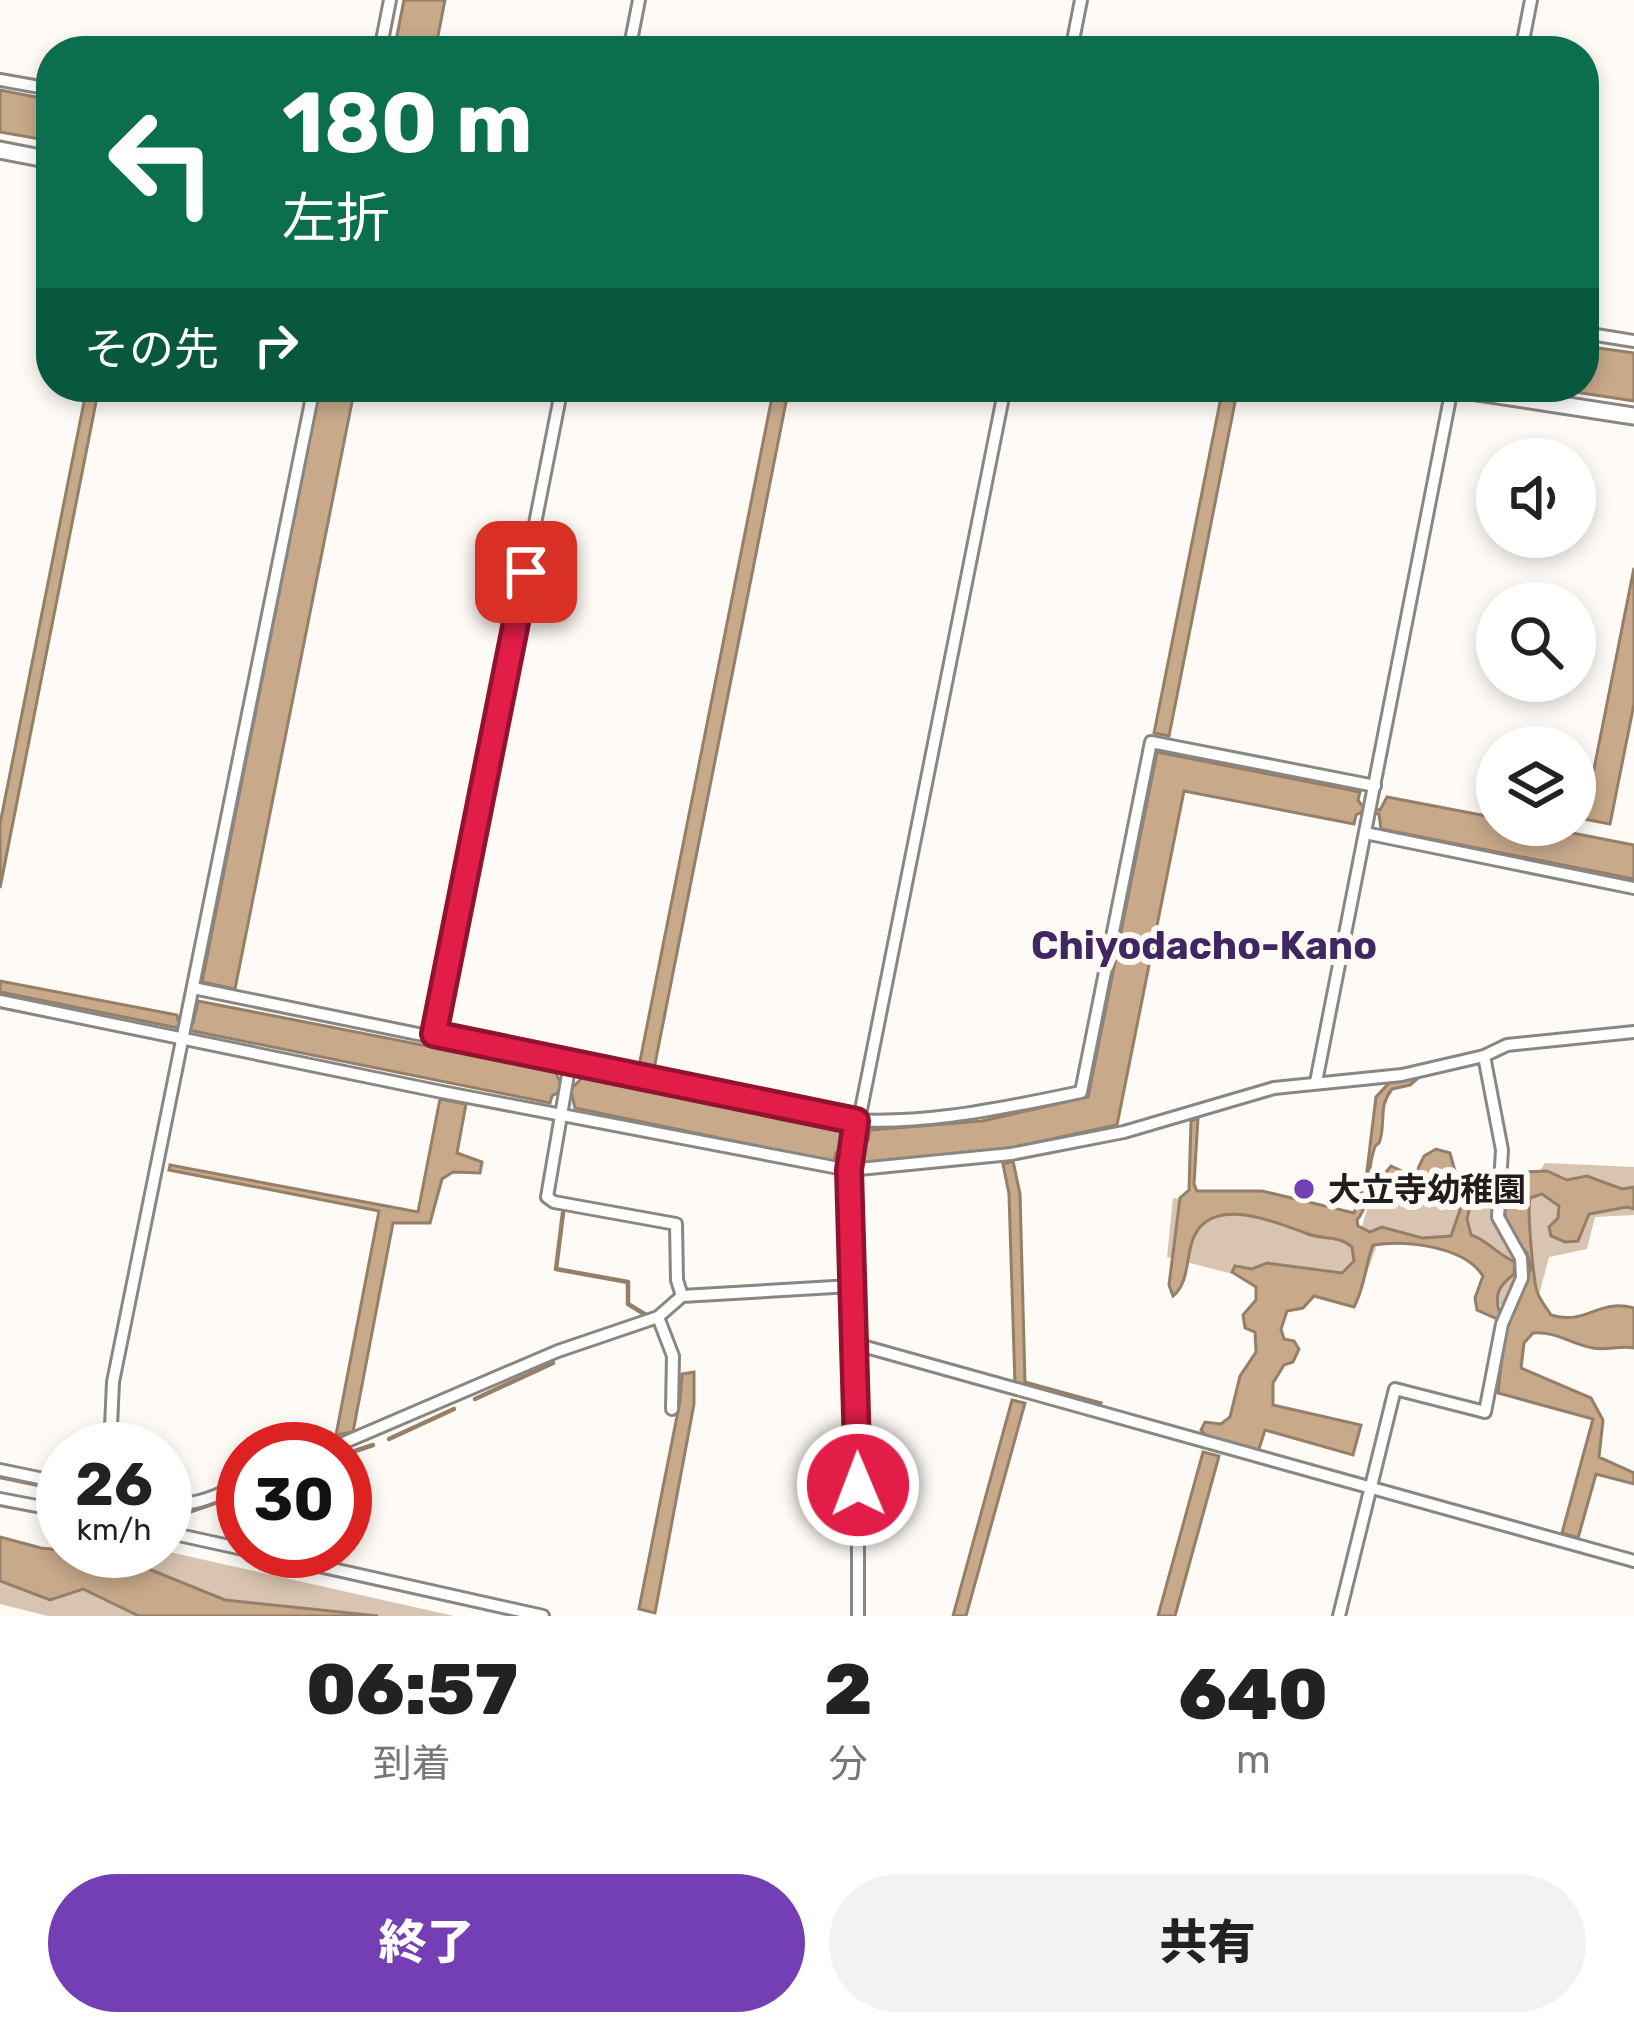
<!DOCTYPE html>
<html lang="ja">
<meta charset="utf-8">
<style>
:root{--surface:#fff;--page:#f2f2f2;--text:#222;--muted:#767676;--accent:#743eb4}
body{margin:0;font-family:Rubik,"Noto Sans JP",sans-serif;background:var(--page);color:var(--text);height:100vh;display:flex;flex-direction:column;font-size:45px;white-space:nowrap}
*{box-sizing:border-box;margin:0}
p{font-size:39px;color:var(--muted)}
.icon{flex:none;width:66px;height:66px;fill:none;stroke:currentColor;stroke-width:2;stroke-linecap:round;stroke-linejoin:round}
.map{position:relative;height:1616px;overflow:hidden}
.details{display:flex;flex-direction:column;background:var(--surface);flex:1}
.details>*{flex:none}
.hud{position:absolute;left:36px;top:36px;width:1563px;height:366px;border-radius:48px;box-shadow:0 6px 18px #0003;background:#0b6e4f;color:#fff;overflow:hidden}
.fabs{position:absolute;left:1476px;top:438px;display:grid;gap:24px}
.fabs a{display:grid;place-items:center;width:120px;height:120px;border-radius:50%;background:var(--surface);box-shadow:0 6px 18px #0003;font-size:60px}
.speed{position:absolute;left:36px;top:1422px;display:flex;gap:24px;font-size:60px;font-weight:700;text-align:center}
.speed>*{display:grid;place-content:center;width:156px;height:156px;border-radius:50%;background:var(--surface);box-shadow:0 6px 18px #0003;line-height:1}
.speed small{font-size:30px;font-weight:400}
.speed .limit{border:18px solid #d22;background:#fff;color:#111}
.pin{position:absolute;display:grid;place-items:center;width:102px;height:102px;color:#fff;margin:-51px;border-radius:24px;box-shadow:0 6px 18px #0006}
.me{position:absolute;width:132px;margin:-66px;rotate:359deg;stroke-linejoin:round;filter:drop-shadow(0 0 9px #0008)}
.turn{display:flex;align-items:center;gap:42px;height:252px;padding:0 48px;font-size:54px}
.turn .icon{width:156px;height:156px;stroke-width:2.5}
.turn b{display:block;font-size:84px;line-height:102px}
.then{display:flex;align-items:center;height:114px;padding:0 48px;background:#0003;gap:24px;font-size:45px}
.eta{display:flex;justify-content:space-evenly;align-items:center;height:204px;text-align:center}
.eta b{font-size:72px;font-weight:800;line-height:84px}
.action{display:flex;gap:24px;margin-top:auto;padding:24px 48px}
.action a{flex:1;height:138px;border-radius:72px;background:var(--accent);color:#fff;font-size:48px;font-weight:800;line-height:138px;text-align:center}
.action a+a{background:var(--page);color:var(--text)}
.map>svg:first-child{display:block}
.green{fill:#d8c4b0}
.water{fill:#c8a98a;stroke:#957f69;stroke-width:3}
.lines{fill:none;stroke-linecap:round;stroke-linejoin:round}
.stream{stroke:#957f69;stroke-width:4.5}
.street-casing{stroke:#8a8682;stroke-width:16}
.secondary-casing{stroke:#8a8682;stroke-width:21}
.street{stroke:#fff;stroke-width:10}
.secondary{stroke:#fff;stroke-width:15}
.route-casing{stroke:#92132f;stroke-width:30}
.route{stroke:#e11d48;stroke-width:21}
.poi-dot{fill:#743eb4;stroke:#fefaf5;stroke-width:4.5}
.labels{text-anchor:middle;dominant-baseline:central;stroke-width:12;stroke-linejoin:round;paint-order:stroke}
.poi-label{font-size:33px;font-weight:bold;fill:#1f1e1c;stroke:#fefaf5;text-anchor:start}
.quarter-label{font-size:39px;font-weight:bold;fill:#402761;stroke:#fefaf5}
</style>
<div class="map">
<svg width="1634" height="1616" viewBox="0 0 1634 1616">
<rect width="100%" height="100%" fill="#fefaf5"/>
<g class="green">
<polygon points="1545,1163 1634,1167 1634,1215 1595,1217 1587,1249 1549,1257 1534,1314 1478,1299 1492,1259 1382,1231 1355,1306 1167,1257 1173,1198 1362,1226 1378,1173 1435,1194 1450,1181 1525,1193"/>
<polygon points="68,1551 165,1551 454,1616 378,1616 225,1600 117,1556"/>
<polygon points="0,1581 50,1600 83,1589 139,1616 48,1616 0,1604"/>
</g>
<g class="water">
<polygon points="404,0 445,0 435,51 394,51"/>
<polygon points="0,90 51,100 51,141 0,132"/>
<polygon points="1584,346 1634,353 1634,401 1542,387 1584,387"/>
<polygon points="87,387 99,387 0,888 0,824"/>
<polygon points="320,387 355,387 235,989 202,982"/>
<polygon points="774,387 789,387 653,1074 638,1071"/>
<polygon points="1223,387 1238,387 1169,736 1154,733"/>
<polygon points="1634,568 1634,704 1610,824 1584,819"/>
<polygon points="1157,752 1360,792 1358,800 1363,807 1380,810 1387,797 1497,818 1497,825 1531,825 1634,845 1634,879 1381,829 1379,814 1362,812 1356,815 1354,824 1184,791 1117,1125 1005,1149 864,1164 860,1151 843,1148 836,1153 834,1162 575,1108 572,1095 559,1092 552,1096 550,1103 0,992 0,981 177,1015 178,1020 193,1023 198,1001 555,1071 561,1084 574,1086 583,1077 842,1127 845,1142 862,1145 868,1141 870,1130 982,1121 1088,1097"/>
<path d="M1418,1078L1410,1085L1392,1089C1379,1106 1385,1116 1381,1136C1378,1151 1377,1137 1373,1153C1366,1176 1373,1200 1357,1220L1358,1226L1370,1232L1382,1227L1422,1238L1451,1236L1460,1210L1459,1195L1450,1190L1436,1199L1391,1180L1386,1172L1391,1166L1406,1173L1417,1171L1424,1156L1436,1149L1450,1153L1456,1175L1472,1183L1492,1179L1491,1191L1473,1193L1467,1219L1471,1235C1489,1241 1495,1253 1515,1262L1514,1274C1500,1285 1494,1293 1499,1311L1511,1316L1531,1268L1527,1253L1509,1234L1505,1220V1182L1524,1172L1547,1171L1567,1180L1587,1176L1622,1189L1634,1187V1209L1627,1207L1589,1214L1578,1241L1565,1242L1551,1236L1549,1227L1558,1218L1559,1206L1542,1194L1530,1198C1527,1211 1533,1272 1536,1288C1538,1298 1546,1307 1551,1315C1587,1326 1597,1298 1634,1308V1348C1620,1345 1606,1351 1593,1348C1570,1344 1557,1331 1533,1333L1524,1343L1521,1368L1591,1398L1603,1420L1599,1457L1634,1473V1484L1596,1474L1578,1538L1562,1533L1593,1419L1498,1393L1506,1323L1477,1310L1475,1298L1483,1276C1464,1246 1406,1240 1373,1245C1365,1266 1365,1287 1354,1307L1314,1296L1303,1308L1287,1311L1281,1329L1284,1339L1294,1341L1299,1349L1293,1362L1284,1365L1273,1383V1405L1361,1425L1353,1455L1265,1430L1258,1452L1208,1438L1201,1430L1205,1422L1221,1424L1230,1417L1240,1376L1256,1352L1255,1332L1245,1328L1243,1315L1256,1300V1287L1232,1272L1235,1266L1252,1269L1267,1263L1342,1273L1354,1261L1352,1247C1339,1235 1324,1240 1308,1234C1280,1224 1225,1199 1200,1227C1183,1247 1193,1279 1173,1296L1169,1285L1180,1198L1189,1190L1191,1121L1198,1118L1194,1184L1197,1191H1262L1354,1213L1366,1179L1376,1097L1389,1083Z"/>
<polygon points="440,1099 466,1104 457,1153 482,1162 480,1173 453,1172 442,1179 430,1223 393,1223 353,1432 336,1435 379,1211 169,1170 170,1165 418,1212"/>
<polygon points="1013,1161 1020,1194 1025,1382 1101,1403 1098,1408 1015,1385 1009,1194 1003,1164"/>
<polygon points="694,1372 694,1404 655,1613 639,1609 680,1401 682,1374"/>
<polygon points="1012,1400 1025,1403 966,1616 953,1616"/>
<polygon points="1203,1452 1219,1456 1175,1616 1158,1616"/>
<polygon points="0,1537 41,1548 117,1556 225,1600 378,1616 139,1616 83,1589 50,1600 0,1581"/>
</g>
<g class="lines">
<g class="stream">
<polyline points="563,1213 556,1269 628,1282 628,1304 646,1315"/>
<polyline points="475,1399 553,1363"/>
<polyline points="389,1439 454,1409"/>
<polyline points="355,1451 373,1445"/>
<polyline points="0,1477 63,1490"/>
<polyline points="165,1510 182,1514 241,1494"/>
</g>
<defs>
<g id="street">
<polyline points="380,51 390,0"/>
<polyline points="629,51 639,0"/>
<polyline points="1071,51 1081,0"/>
<polyline points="1521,51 1531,0"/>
<polyline points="0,80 51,89"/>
<polyline points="1584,333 1634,341"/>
<polyline points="1365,833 1634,888"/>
<path d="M193,988L829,1118C913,1128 999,1109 1081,1092L1151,742L1375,786"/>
<polyline points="0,1001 442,1092 849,1170 1011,1154 1124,1132 1274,1088 1402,1075 1484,1056 1507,1045 1634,1032"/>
<polyline points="434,1034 562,387"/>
<polyline points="570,1063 547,1197 554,1202 676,1224 677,1280 682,1296"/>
<polyline points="1316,1082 1452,388"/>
<polyline points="658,1317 673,1356 672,1409"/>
<polyline points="854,1348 866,1347 1634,1561"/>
<polyline points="110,1449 113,1382 314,387"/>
<polyline points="329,1449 558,1351 658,1317 682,1296 851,1286"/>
<polyline points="0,1470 63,1483"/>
<polyline points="0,1499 63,1511"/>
<path d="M165,1503C193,1508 217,1495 243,1484"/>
<polyline points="165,1532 243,1549"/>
<polyline points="252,1551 543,1616"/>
<polyline points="858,1616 858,1442 849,1170 1005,387"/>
<polyline points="1339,1616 1395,1389 1485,1412 1502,1324 1522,1278 1521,1258 1498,1217 1502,1150 1484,1056"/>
</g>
<g id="secondary">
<polyline points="0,150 51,160"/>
<polyline points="1445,387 1634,416"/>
</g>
</defs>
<use href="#street" class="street-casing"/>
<use href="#secondary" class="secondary-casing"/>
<use href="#street" class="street"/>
<use href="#secondary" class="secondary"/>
</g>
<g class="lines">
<defs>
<polyline id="route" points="526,572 434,1034 856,1121 849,1170 858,1485"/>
</defs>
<use href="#route" class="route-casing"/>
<use href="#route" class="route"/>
</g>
<circle class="poi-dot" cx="1304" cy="1189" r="12"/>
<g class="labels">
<g class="poi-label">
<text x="1328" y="1189">大立寺幼稚園</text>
</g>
<g class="quarter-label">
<text x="1204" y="946">Chiyodacho-Kano</text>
</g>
</g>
</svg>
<div class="fabs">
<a><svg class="icon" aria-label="sound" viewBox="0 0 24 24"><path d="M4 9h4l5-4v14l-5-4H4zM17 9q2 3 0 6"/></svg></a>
<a><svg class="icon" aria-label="search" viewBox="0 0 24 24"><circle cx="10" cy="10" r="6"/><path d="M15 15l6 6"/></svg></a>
<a><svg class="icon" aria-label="layers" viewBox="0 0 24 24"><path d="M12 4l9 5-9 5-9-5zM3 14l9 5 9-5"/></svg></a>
</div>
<div class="speed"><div>26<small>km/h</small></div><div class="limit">30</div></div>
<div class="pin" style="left:526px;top:572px;background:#d93025"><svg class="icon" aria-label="arrive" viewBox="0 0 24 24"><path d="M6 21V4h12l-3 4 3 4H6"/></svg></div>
<svg class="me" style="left:858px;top:1485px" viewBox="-20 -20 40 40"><circle r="17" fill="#e11d48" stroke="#fff" stroke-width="3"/><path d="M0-11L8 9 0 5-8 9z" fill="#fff"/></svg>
<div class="hud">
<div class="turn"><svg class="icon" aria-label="left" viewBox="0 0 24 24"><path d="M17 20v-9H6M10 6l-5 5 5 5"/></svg><div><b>180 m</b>左折</div></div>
<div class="then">その先<svg class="icon" aria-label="right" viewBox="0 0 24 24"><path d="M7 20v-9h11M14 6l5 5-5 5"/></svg></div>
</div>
</div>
<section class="details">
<div class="eta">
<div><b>06:57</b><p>到着</p></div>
<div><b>2</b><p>分</p></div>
<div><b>640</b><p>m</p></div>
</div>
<div class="action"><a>終了</a><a>共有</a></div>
</section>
